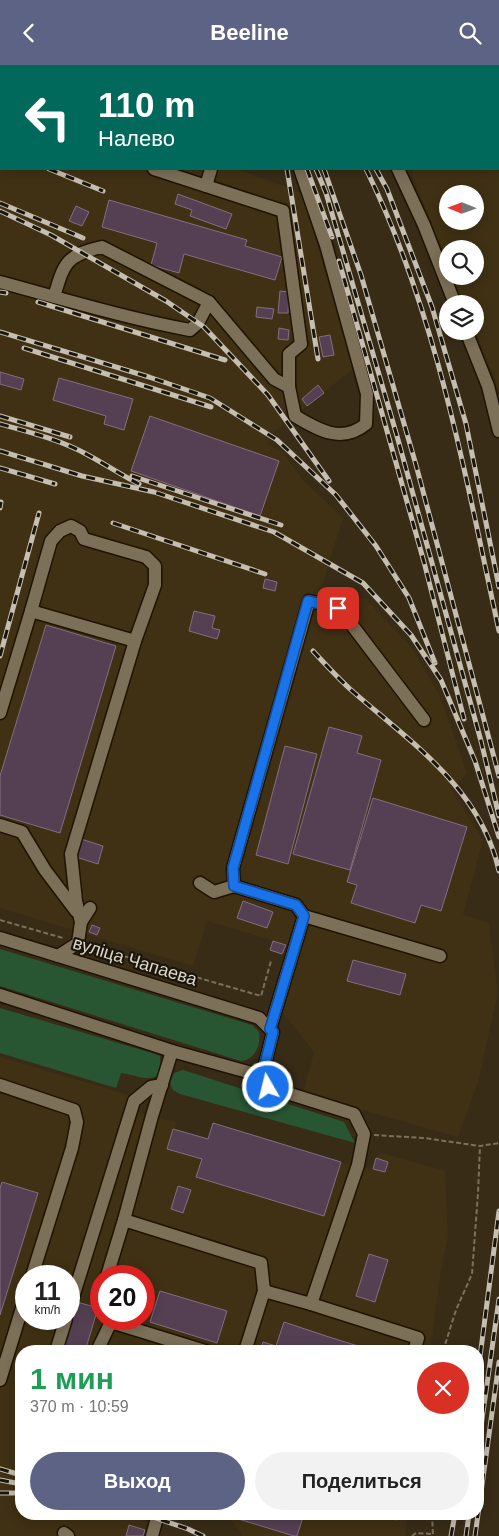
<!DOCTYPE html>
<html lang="ru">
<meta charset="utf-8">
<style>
:root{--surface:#fff;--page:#f2f2f2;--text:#222;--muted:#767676;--accent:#5c6385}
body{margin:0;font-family:Arial,sans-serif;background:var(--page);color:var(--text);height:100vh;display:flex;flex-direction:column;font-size:19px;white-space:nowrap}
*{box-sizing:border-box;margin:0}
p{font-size:16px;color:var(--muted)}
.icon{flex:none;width:28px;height:28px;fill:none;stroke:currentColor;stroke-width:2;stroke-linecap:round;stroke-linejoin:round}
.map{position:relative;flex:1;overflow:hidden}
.drawer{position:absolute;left:15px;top:1280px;width:469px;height:175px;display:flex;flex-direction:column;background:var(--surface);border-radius:20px;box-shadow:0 2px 12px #0003}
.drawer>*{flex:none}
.banner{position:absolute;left:0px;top:0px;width:500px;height:105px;box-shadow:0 2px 12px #0003;background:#00695c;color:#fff;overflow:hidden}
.needle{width:32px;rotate:271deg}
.tools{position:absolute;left:439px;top:120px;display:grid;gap:10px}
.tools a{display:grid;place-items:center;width:45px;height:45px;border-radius:50%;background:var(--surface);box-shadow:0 2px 12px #0003;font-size:25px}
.speed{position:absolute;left:15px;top:1200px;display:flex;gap:10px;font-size:25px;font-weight:700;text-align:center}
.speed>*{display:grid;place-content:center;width:65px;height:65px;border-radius:50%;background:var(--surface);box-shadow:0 2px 12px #0003;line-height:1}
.speed small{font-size:12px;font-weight:400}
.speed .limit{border:8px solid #d22;background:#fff;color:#111}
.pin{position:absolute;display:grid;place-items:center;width:42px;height:42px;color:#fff;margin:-21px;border-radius:10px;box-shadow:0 2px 8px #0006}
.me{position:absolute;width:55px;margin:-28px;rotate:352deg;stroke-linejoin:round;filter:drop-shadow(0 0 4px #0008)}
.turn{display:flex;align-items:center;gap:18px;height:105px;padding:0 15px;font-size:22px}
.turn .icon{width:65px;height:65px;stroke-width:2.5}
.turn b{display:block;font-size:35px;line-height:42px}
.round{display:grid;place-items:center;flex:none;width:52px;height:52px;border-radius:26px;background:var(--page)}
.summary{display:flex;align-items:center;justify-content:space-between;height:85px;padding:0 15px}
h1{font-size:30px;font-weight:600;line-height:38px;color:#1e9e55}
.primary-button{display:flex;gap:10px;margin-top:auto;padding:10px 15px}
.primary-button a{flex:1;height:58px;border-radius:30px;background:var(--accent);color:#fff;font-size:20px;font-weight:600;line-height:58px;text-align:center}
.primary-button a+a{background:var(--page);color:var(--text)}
header{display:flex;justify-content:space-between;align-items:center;height:65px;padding:0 15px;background:var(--accent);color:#fff;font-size:22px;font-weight:600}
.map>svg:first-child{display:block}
.built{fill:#403114;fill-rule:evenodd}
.green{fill:#285632}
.building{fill:#544052;stroke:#836e81}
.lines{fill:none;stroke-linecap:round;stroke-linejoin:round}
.minor-casing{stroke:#1f1401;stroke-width:15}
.path{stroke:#7a705e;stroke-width:2;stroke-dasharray:5 2.5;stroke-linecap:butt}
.minor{stroke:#7d7058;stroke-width:12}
.rail-casing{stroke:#c6beb0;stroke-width:5}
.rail{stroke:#1b160c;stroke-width:3;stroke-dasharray:9;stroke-linecap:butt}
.route-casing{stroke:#114b97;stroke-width:12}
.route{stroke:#1a73e8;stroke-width:9}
.labels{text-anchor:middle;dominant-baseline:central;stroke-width:4.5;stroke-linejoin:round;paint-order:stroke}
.street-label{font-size:18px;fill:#ddd6c9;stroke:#1b160c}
</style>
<header><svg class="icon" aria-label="back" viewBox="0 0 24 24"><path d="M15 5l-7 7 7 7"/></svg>Beeline<svg class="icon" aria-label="search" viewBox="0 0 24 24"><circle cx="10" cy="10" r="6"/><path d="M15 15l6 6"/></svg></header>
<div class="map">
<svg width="499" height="1471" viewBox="0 0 499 1471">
<rect width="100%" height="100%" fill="#382c17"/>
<g class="built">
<path d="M367,0H499V324L475,265V239H464L453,211H475V184H448L447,197L410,104H499V1ZM448,129H475V156H448Z"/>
<polygon points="0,30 1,104 237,104 302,128 353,304 270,370 267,379 283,387 301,413 343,453 320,527 366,534 411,582 440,631 467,708 451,724 483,775 463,850 489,858 498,928 478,1017 458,1072 303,1028 314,987 283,948 299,885 293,881 207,856 193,901 0,843"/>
<polygon points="0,992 132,1031 69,1226 69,1211 26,1211 26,1254 60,1254 49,1286 21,1286 21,1376 19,1388 19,1405 21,1405 21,1449 135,1449 135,1453 154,1458 156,1471 0,1471"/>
<path d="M135,1047L176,1057L175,1064L208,1074L213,1058L341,1097L372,1104L379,1087L445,1106L448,1171L441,1204L430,1286H63ZM101,1211H144V1254H101Z"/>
<polygon points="222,1449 408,1449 405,1471 242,1471 242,1469 228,1451"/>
</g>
<g class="green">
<path d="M0,884L252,960L259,967C261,980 255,995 241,996L0,921Z"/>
<path d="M0,943L152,988L160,991L161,1008C149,1019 135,1009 121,1008L116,1023L0,988Z"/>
<polygon points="183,1005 344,1057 355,1078 180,1029 173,1025 170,1018 174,1008"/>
</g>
<g class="building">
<polygon points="178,129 232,149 226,164 190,151 192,145 175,139"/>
<polygon points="109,135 247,175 245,181 282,192 275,215 184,189 179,208 151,200 157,178 102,162"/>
<polygon points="76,141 89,147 82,161 69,156"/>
<polygon points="280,226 289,227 288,248 278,248"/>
<polygon points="257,242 274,244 272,254 256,252"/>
<polygon points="279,263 289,265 288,275 278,274"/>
<polygon points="330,270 334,290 323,292 319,272"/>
<polygon points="0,307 24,314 21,325 0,319"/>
<polygon points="59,313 133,334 124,365 104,359 106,351 53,335"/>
<polygon points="318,320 324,328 307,341 302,334"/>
<polygon points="150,351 279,396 260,451 131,406"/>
<polygon points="265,514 277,517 275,526 263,523"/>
<polygon points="194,546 215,551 212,563 220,565 217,574 189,566"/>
<polygon points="46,560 116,581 60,768 0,750 0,711"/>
<polygon points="329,662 362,671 357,688 381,695 350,805 293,789"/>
<polygon points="285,681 317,689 288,799 256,790"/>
<polygon points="373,733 467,762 441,846 421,840 415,858 351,838 357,820 347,817"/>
<polygon points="81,774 103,781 98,799 76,792"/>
<polygon points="243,836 273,847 267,863 237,853"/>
<polygon points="92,860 100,863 97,870 89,867"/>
<polygon points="273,876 286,880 282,889 270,885"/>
<polygon points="353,895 406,909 400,930 347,916"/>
<polygon points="213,1058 341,1097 324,1151 196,1112 202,1094 167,1084 173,1064 208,1074"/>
<polygon points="376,1093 388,1097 385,1107 373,1104"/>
<polygon points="2,1117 38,1128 0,1250 0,1123"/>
<polygon points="178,1121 191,1125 183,1148 171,1144"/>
<polygon points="369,1189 388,1195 375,1237 356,1231"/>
<polygon points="160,1226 227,1246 217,1278 150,1257"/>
<polygon points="77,1237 98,1243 85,1286 63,1286"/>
<polygon points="284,1257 326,1271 374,1286 260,1286 263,1277 276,1281"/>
<polygon points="222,1449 291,1449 303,1452 297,1471 294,1471"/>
<polygon points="377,1449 399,1449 397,1455"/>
<polygon points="129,1460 145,1465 143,1471 126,1471"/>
</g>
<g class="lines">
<defs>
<g id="minor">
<polyline points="48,0 49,1"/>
<polyline points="350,0 350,1"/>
<polyline points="0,52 1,53"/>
<path d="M154,104L283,146L301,279L289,289V322L295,351C318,365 342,379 366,359L367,329L326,180L300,104"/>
<polyline points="398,104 424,160 455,239"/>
<polyline points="206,121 211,104"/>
<path d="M0,217C63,234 126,253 190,265L198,258L209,237L102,182C66,190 64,198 54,232"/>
<polyline points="209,237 274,314 289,322"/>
<polyline points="466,266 488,321 499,366"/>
<polyline points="31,546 51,476 60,466 71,461 80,466 84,474 146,492 155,501 155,520 135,576"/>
<polyline points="0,648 31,546 135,576 71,789 76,836 81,857"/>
<polyline points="0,760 22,767 45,805 76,846"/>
<polyline points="200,818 214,827 234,821 296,840 304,851"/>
<polyline points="234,821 233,803 309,536 339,543 424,655"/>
<polyline points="0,873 259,953 273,967 262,1011 172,986 0,930"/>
<polyline points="58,891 78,878 81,857 90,843"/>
<polyline points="270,964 304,851 440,891"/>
<polyline points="262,1011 268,1022 354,1049 364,1069 358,1100 311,1239"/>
<polyline points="0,1020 74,1045 77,1057 72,1083 32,1211"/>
<polyline points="124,1155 152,1051 172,986"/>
<polyline points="107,1211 124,1155 261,1198 264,1226"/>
<polyline points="101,1229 101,1236"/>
<polyline points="69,1245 134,1036 151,1022 162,1020"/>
<polyline points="56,1286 66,1254"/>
<polyline points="97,1286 111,1257 205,1286"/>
<polyline points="245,1286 264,1226 311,1239 418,1273 414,1286"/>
<polyline points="0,1315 26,1230"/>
<polyline points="64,1468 68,1471"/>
<polyline points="152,1471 158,1449"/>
</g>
</defs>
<use href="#minor" class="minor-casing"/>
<g class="path">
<polyline points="0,855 63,873"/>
<polyline points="89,881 261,931 271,896"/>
<polyline points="374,1070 424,1073 480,1081 499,1078"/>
<polyline points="443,1286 456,1245 472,1209 478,1128 480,1081"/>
<polyline points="432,1449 433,1471"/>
<polyline points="412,1471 416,1468 433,1469"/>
</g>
<use href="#minor" class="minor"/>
<defs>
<g id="rail">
<polyline points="250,0 250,1"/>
<polyline points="267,0 267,1"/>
<polyline points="276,0 277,1"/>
<polyline points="311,0 312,1"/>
<polyline points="320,0 321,1"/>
<polyline points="442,0 443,1"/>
<polyline points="499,77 499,78"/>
<polyline points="0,83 1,84"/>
<polyline points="49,104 103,126"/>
<polyline points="287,104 318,294"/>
<polyline points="307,104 332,172"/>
<polyline points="316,104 326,128 397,371 481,676 499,751"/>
<polyline points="324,104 361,210 416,400 499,711"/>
<path d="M366,104C437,248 465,410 499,566"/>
<polyline points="376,104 387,124 432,242 466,359 499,522"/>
<polyline points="0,138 83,173"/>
<polyline points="0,146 51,170 166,236 204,262 268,330 329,416"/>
<polyline points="339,196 424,497 464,654"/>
<polyline points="0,227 6,228"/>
<polyline points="38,237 225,295"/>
<polyline points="0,267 149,312 210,333 277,375 336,430 376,481 409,533 435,598"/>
<polyline points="24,283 211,342"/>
<polyline points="0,351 70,372"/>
<path d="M0,359C29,367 61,375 88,390C105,399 121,410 139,419"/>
<polyline points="0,386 82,411 154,427 274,467 363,518 411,570 441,615 475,696 499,772"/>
<polyline points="0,403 55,419"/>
<polyline points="132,411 281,460"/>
<polyline points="0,443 1,437"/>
<polyline points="113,458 265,509"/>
<path d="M313,586C325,599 337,612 350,624C410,677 481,723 499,806"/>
<polyline points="0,591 39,448"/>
<polyline points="478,1307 499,1146"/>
<polyline points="478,1383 499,1234"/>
<polyline points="0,1404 21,1410"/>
<polyline points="0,1415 21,1419"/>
<polyline points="0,1428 21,1428"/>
<polyline points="144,1449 188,1464 203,1471"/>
<polyline points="451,1471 455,1449"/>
<polyline points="466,1471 469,1449"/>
<polyline points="475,1471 499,1297"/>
</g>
</defs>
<use href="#rail" class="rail-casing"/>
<use href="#rail" class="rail"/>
</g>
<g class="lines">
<defs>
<polyline id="route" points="268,1022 262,1011 273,967 270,964 304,851 296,840 234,821 233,803 308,536 338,543"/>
</defs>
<use href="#route" class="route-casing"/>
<use href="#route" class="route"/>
</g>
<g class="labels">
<g class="street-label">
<text transform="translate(135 896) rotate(17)">вуліца Чапаева</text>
</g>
</g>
</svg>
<div class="tools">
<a><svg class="needle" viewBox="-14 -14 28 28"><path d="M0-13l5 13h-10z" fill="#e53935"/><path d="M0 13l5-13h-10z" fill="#767676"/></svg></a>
<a><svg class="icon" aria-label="search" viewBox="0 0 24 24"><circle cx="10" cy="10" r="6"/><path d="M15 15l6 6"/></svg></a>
<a><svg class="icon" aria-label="layers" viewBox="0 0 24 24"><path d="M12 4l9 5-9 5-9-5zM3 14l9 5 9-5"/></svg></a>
</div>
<div class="speed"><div>11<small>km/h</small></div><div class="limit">20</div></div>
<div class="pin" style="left:338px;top:543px;background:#d93025"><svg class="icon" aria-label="arrive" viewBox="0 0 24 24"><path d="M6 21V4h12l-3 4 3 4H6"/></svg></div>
<svg class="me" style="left:268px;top:1022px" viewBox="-20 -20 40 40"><circle r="17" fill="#1a73e8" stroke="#fff" stroke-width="3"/><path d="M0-11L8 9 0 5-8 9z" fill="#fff"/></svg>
<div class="banner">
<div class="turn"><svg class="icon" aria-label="left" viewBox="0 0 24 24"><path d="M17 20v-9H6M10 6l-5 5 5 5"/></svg><div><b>110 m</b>Налево</div></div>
</div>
<section class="drawer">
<div class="summary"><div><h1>1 мин</h1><p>370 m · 10:59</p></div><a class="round" style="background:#d93025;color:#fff"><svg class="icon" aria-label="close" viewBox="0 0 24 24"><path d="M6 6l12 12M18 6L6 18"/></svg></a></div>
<div class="primary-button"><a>Выход</a><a>Поделиться</a></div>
</section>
</div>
